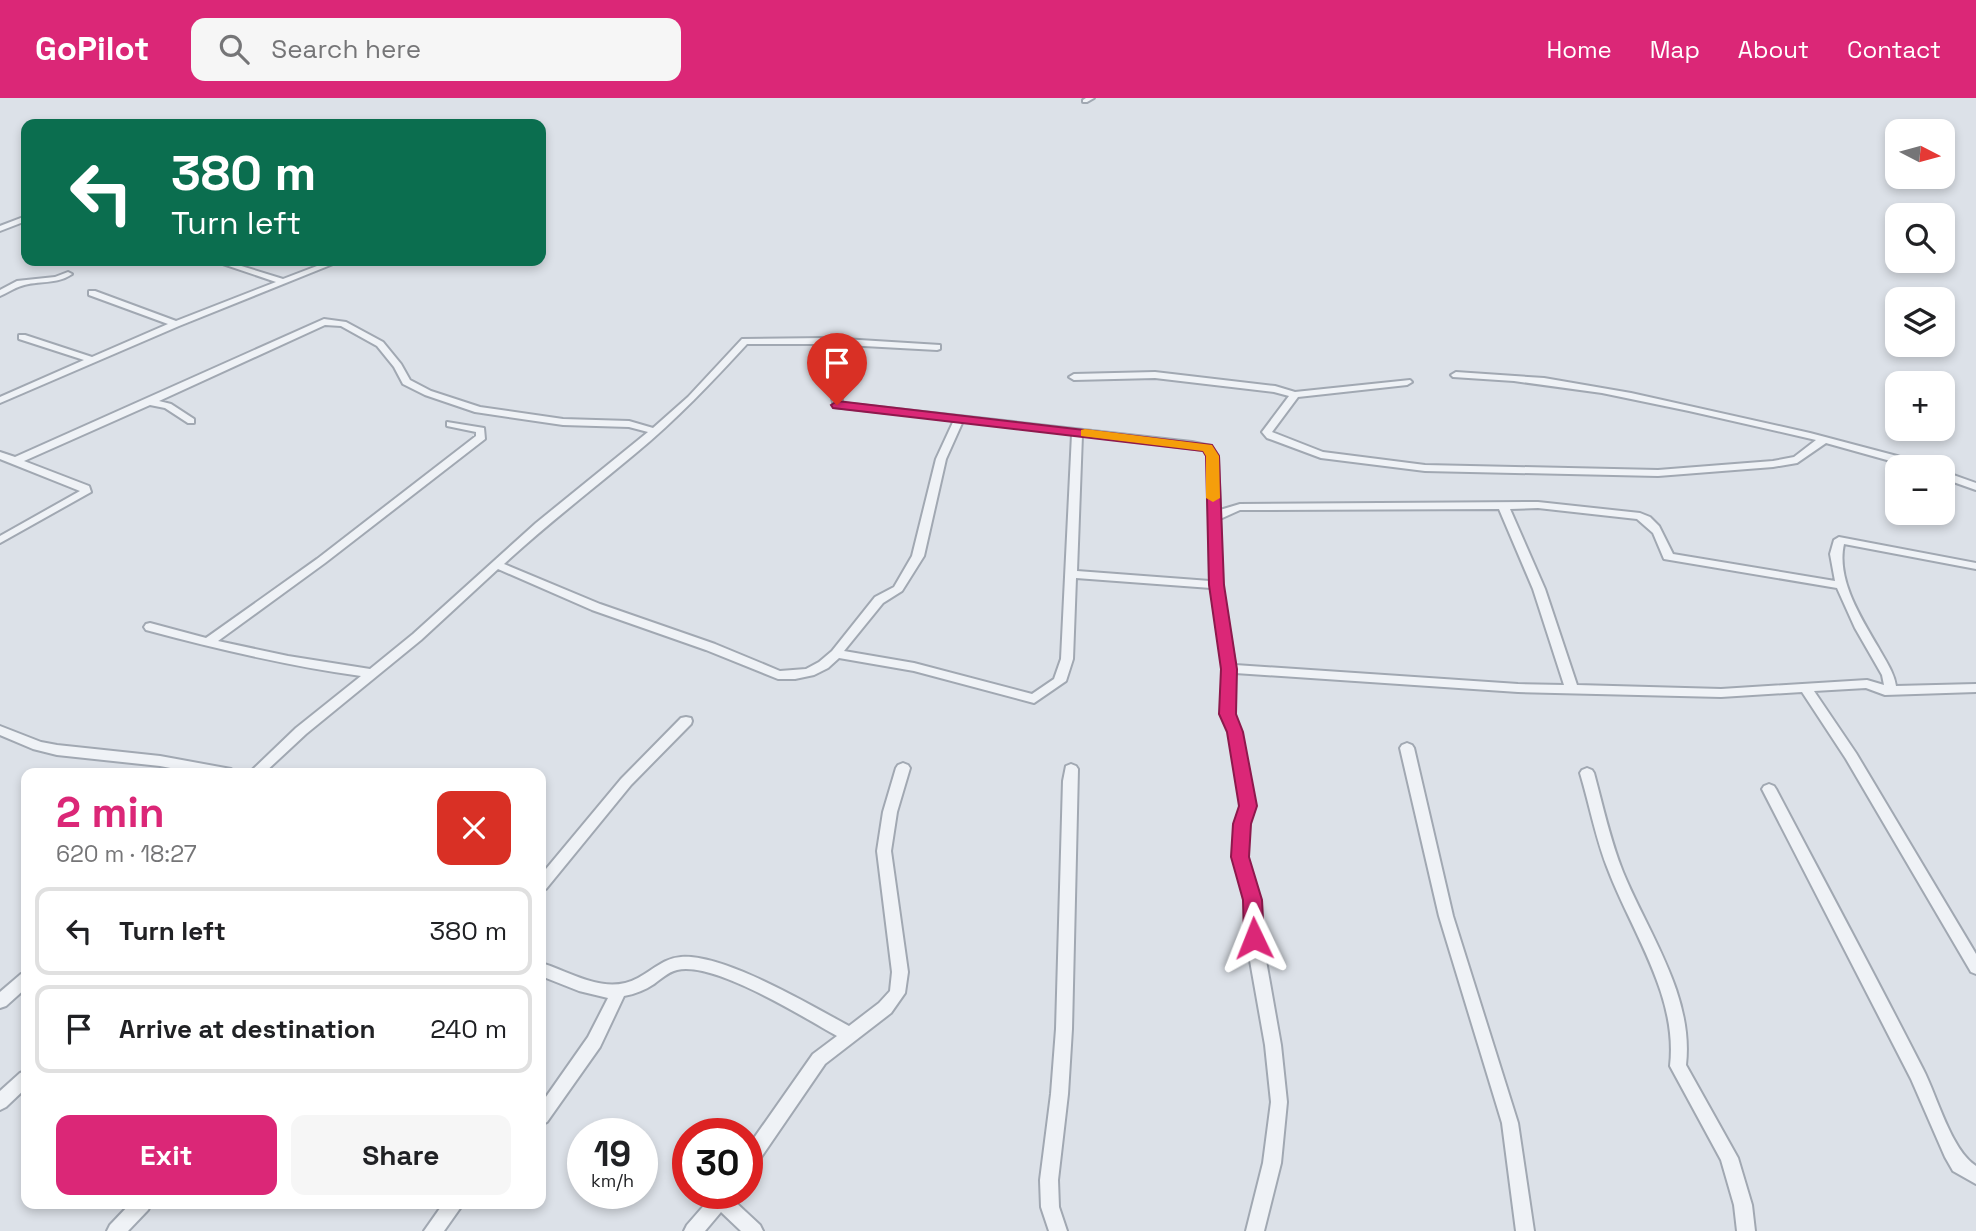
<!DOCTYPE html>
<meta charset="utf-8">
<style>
:root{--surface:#fff;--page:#f6f6f6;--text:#202124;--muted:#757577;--line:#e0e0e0;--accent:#db2777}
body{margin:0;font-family:"Space Grotesk",sans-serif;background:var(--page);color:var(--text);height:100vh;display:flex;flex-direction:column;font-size:26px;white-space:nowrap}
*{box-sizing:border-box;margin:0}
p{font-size:23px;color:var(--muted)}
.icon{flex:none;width:38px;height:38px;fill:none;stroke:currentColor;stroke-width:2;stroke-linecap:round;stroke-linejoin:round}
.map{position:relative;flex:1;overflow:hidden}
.details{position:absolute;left:21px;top:670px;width:525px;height:441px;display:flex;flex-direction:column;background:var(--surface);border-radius:14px;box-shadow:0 4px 10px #0003}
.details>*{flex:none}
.hud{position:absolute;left:21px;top:21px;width:525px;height:147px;border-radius:14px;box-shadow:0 4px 10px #0003;background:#0b6e4f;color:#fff;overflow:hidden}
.needle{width:46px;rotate:96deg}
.buttons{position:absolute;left:1885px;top:21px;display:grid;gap:14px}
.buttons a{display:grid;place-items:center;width:70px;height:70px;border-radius:14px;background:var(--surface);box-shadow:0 4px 10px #0003;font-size:35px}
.speed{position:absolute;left:567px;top:1020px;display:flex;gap:14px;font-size:35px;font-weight:700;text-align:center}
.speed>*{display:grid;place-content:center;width:91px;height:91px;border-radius:50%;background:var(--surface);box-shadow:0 4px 10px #0003;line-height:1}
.speed small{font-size:18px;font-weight:400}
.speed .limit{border:10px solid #d22;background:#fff;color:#111}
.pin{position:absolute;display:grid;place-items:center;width:60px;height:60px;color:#fff;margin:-72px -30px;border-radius:50% 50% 50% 0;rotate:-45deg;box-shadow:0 0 7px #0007}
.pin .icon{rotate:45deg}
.me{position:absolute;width:77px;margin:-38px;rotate:358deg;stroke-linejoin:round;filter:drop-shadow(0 0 5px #0008)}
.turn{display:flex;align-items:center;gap:24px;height:147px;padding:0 35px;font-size:32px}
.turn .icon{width:91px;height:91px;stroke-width:2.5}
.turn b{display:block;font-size:49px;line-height:60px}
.round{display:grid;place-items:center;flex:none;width:74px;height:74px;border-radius:14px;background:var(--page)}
.headline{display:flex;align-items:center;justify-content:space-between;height:119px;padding:0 35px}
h1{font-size:42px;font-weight:600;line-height:52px;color:var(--accent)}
.primary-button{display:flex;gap:14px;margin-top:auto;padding:14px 35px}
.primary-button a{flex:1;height:80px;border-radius:14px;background:var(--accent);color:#fff;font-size:28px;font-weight:600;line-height:80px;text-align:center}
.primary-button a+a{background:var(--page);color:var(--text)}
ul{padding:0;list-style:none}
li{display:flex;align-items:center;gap:21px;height:88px;margin:0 14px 10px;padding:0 21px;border:4px solid var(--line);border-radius:14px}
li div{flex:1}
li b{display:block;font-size:26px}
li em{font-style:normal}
header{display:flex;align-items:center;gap:42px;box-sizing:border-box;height:98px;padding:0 35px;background:var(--accent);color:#fff}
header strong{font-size:33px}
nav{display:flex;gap:38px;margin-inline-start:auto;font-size:24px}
.search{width:490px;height:63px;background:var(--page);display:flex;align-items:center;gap:18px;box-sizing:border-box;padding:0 24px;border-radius:14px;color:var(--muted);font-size:26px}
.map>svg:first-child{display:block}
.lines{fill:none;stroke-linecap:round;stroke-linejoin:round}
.street-casing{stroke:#a1a8b2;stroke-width:4}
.street{fill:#eff2f6;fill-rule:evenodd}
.route{fill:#db2777;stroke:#8e194d;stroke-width:2}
.slow{fill:#f59e0b}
</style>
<header>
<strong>GoPilot</strong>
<div class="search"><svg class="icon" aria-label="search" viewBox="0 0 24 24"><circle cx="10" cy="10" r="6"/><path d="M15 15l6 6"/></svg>Search here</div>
<nav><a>Home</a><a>Map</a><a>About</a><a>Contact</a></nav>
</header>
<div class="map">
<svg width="1976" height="1133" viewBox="0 0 1976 1133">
<rect width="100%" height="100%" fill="#dce1e8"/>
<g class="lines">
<defs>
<g id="street">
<polygon points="1086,0 1094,0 1087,4 1083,4 1083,2"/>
<polygon points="26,118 26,123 0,133 0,128"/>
<polygon points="214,163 225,163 283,181 330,163 338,164 179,228 0,305 0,299 84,262 19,241 19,237 25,237 92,259 168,226 89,197 89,193 95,193 176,223 276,184"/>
<path d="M68,174L72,176C56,187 39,182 21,188C14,190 7,195 0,198V192L17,183L55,179Z"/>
<path d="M324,221L346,224L383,244L401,266L410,282L431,293L480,309L563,321L629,323L653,330L688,299L742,241L827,240L940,247V251L937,252L827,246H747C712,284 676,322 636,355C592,392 546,427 504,466L600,506L715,546L780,573L806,571L819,564L832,553L875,499L894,489L912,458L936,361L954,322L834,309L832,300L846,282L849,281L854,284L842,300V305L1192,344L1211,348L1218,358L1220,412L1240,406L1538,404L1640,415L1650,419L1659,428L1673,456L1835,483L1830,456L1834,442L1839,439L1976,465V471L1844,446C1836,481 1861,520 1878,549C1885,562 1894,574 1896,588L1976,586V594L1885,597L1866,590L1814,593L1856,655L1976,856V876L1971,874L1846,661L1802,594L1721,599L1518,594L1235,575L1233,616L1241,633L1255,708L1249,726L1247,759L1260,802L1262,840L1281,947L1287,1004L1281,1065L1264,1133H1246L1263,1065L1271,1004L1265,947L1246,840V802L1233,759L1235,726L1241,708L1229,633L1221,616L1223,571L1211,490L1076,480L1073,561L1066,583L1034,605L914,573L839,560L828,570L814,577L795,581H778L706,552L592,512L498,471L421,542L306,636L263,676H248L296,630L361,578C288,568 217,551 146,532L144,529L146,526L150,525L206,540L317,461L476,338V334L447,328V324L484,330L485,341L325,465L218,543L288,558L370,571L413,536L536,425L648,334L629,329L563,327L475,314L425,297L403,286L394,269L377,248L341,228L325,227L159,303L171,306L194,321V325H188L165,310L150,307L24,363L89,388L91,394L0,445V438L80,393L0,361V354L15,359ZM963,323L1072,336L1061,561L1054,581L1032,596L914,565L844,553L883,505L902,493L924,458L946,361ZM1082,337L1204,352L1208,358L1210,483L1077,473ZM1538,410L1637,421L1653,435L1664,461L1837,490L1855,530L1882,577L1884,587L1867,582L1721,591L1577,587L1545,491L1510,411ZM1499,411L1533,491L1564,587L1518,586L1235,567L1222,487L1220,421L1240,412Z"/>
<polygon points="1155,274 1275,288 1295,294 1410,282 1412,284 1407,287 1298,299 1272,334 1323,354 1425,367 1658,372 1773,363 1794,359 1816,342 1689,313 1602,295 1514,283 1453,279 1451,277 1456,274 1544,280 1631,295 1810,335 1897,358 1927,369 1912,369 1826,345 1797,365 1773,369 1658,378 1425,373 1321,360 1267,340 1262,334 1289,298 1274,294 1155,280 1074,282 1069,279 1074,276"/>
<polygon points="1942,373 1976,385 1976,392 1942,380"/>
<polygon points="686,619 691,620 692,623 691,626 631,687 546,791 541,793 541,777 621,681 681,620"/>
<polygon points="0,628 41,644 57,647 160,658 231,671 237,676 202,676 160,668 57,657 33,651 0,637"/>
<polygon points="1407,645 1412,647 1414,650 1453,818 1518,1025 1534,1133 1516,1133 1502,1025 1439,818 1400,650 1402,647"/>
<path d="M903,665L908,667L910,670L897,714L891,753L908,874L905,895L891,915L825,966L753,1071L747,1073V1050L813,956L837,938C803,919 714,863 677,872C668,874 661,881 654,886C645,892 635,896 624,898L600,949L547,1024L541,1027V1006L588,939L608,900L579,893L541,878V865C572,874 605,898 638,880C653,872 664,860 681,859C725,856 810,907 849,928L879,905L890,893L892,874L877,753L883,714L896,670L898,667Z"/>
<polygon points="1071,666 1076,668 1078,671 1072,931 1068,996 1058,1082 1059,1109 1067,1133 1049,1133 1041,1109 1040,1082 1051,996 1056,931 1063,683 1066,668"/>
<path d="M1587,670L1592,672L1594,675C1603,708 1610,742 1623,774C1648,835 1694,898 1686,967L1738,1060L1752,1107L1755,1133H1737L1734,1107L1721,1062L1670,968C1678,899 1633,836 1609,774C1596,743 1590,708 1580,675L1582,672Z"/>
<path d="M1769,686L1774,688L1776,691C1825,784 1875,877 1923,971C1937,998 1951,1052 1976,1068V1086L1953,1073L1945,1059L1911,981L1762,691L1764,688Z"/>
<polygon points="26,875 26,890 6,908 0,910 0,894 21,876"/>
<polygon points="26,973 26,990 6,1009 0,1012 0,993 20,975"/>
<polygon points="714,1096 734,1096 732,1101 760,1127 763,1133 741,1133 721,1114 705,1133 684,1133 687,1127"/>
<polygon points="130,1106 151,1106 148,1112 128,1133 107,1133 110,1127"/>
<polygon points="443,1106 463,1106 444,1133 424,1133"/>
</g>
</defs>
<use href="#street" class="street-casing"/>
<use href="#street" class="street"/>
</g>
<polygon class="route" points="837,303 1212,347 1219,358 1224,487 1237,571 1236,616 1243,634 1257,708 1251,726 1249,759 1262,802 1264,840 1261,846 1254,848 1247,846 1244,840 1243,802 1231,759 1233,726 1239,708 1227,634 1219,616 1221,571 1209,487 1206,358 1203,353 833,310 831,307"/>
<polygon class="slow" points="1085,331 1212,347 1219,358 1220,400 1213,404 1206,400 1206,358 1203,353 1081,338 1081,332"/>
</svg>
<div class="buttons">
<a><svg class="needle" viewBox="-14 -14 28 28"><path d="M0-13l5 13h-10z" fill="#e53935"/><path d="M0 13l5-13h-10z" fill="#757577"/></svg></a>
<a><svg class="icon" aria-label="search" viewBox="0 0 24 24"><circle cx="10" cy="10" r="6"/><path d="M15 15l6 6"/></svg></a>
<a><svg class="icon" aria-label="layers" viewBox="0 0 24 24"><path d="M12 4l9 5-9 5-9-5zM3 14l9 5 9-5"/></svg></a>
<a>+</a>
<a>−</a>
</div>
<div class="speed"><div>19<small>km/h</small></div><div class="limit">30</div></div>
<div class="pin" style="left:837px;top:307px;background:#d93025"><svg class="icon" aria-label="arrive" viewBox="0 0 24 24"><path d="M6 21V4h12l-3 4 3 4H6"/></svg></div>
<svg class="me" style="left:1254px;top:840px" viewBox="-20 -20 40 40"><path d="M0-17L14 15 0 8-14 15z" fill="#db2777" stroke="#fff" stroke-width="4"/></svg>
<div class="hud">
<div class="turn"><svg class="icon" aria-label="left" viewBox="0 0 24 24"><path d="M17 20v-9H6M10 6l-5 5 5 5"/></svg><div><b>380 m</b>Turn left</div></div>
</div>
<section class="details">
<div class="headline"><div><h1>2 min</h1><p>620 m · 18:27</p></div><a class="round" style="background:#d93025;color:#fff"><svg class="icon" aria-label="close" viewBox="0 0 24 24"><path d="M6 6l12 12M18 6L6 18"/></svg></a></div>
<ul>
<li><svg class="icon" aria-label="left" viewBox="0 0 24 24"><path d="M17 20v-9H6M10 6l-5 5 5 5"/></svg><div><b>Turn left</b></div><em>380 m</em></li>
<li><svg class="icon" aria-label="arrive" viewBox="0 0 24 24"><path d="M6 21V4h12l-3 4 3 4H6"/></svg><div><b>Arrive at destination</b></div><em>240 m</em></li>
</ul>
<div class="primary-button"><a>Exit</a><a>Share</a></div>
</section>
</div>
